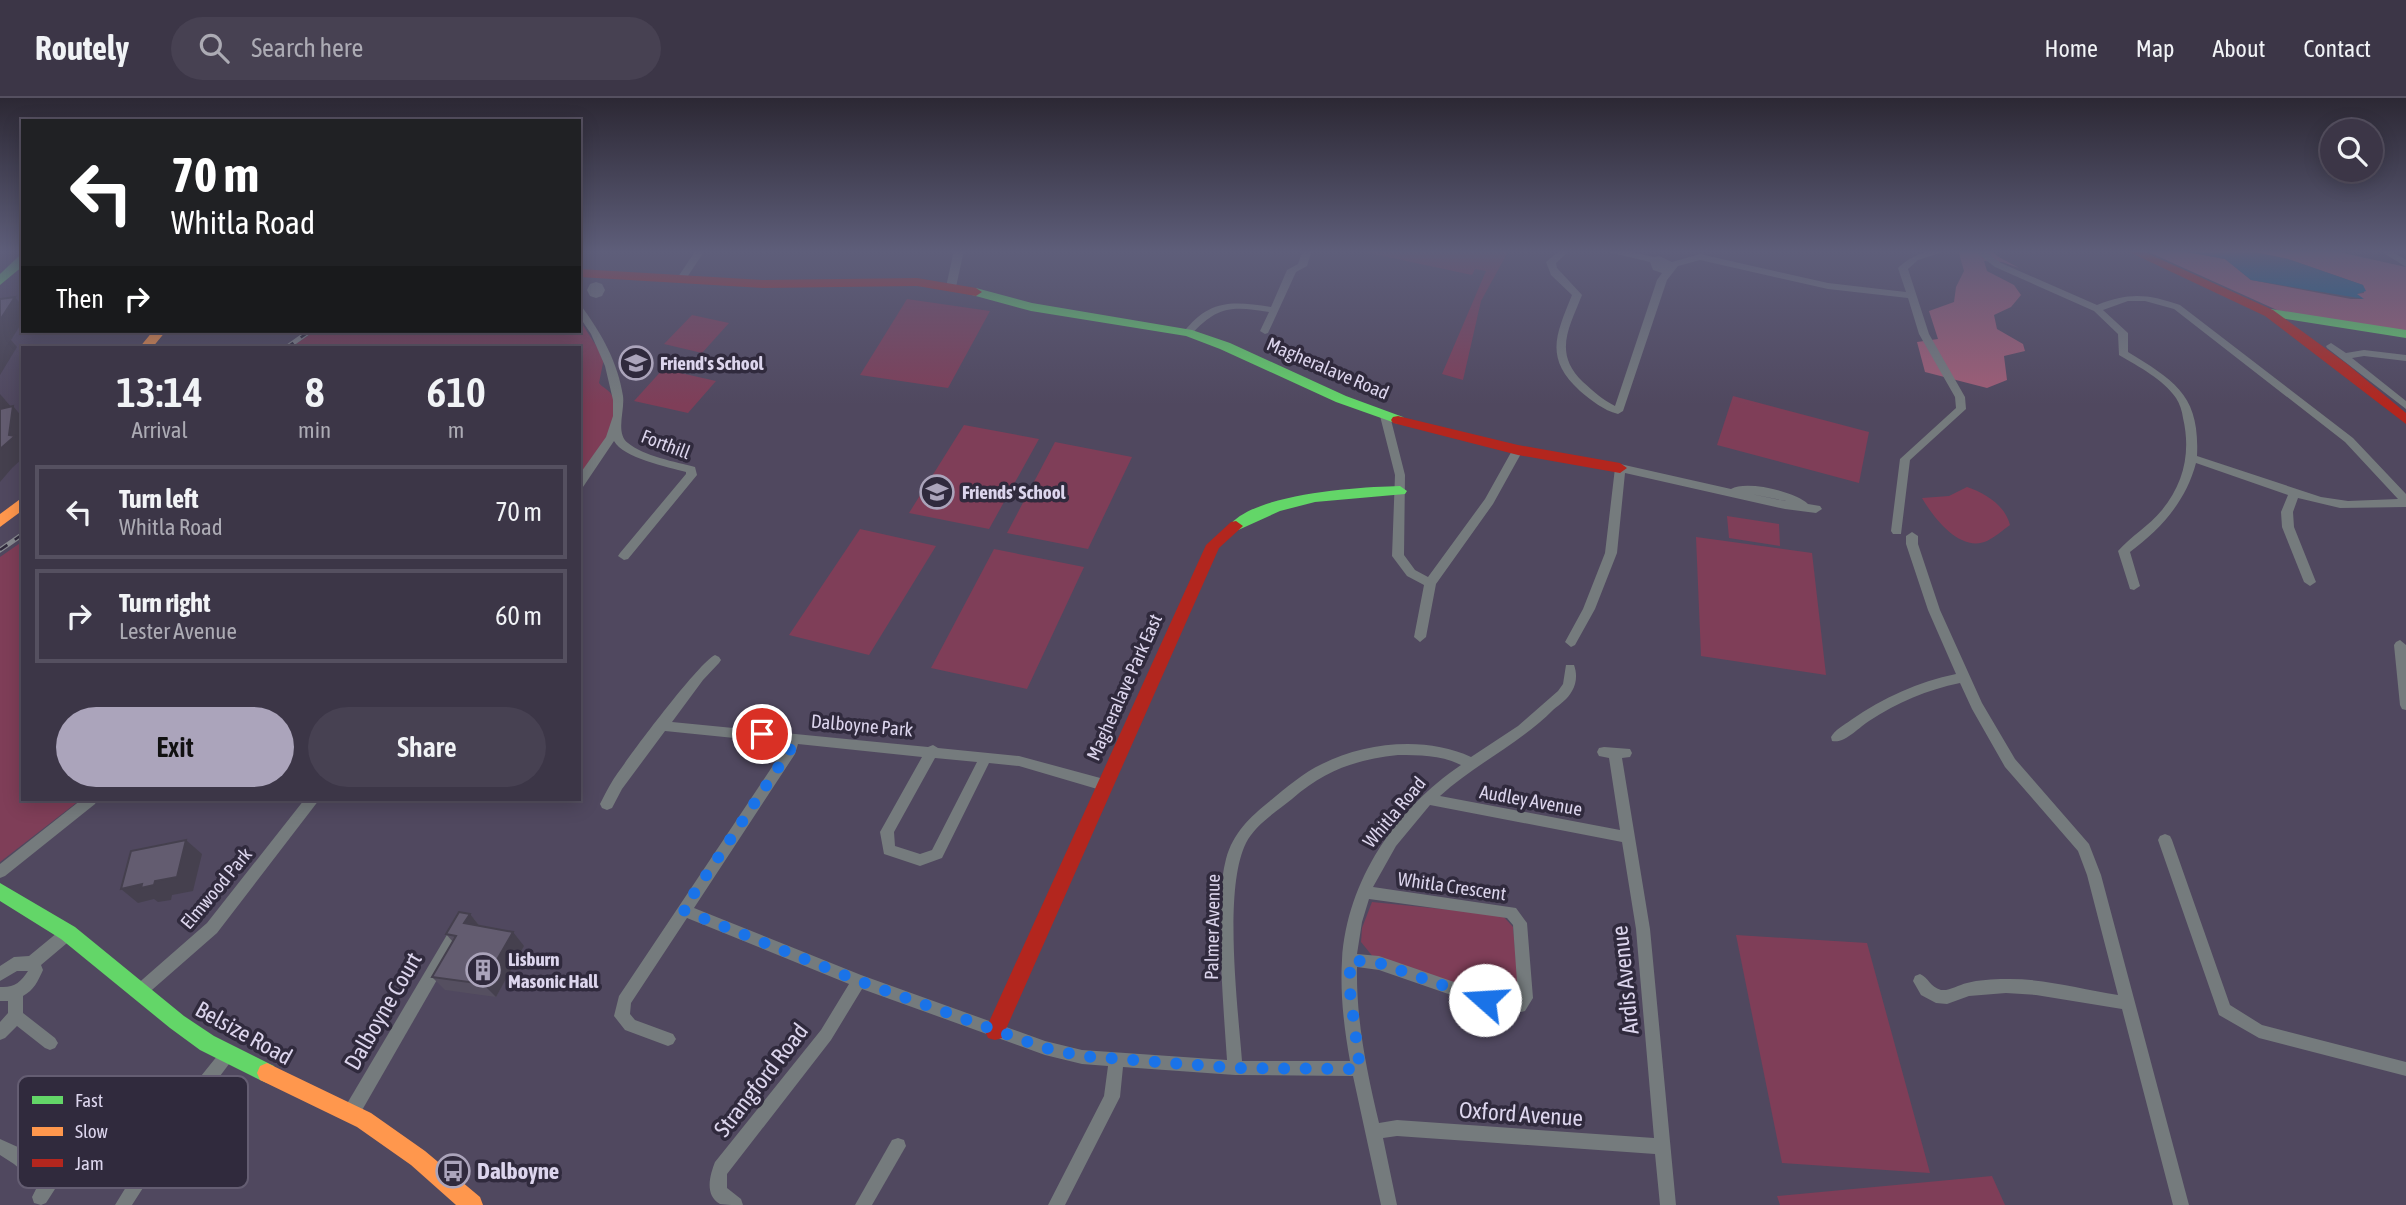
<!DOCTYPE html>
<style>
:root{--surface:#3c3647;--page:#474152;--text:#f1f3f6;--muted:#acabb4;--line:#555060;--accent:#aba4bb}
body{margin:0;font-family:"Asap Condensed",sans-serif;background:var(--page);color:var(--text);height:100vh;display:flex;flex-direction:column;font-size:26px;white-space:nowrap}
*{box-sizing:border-box;margin:0}
p{font-size:23px;color:var(--muted)}
.icon{flex:none;width:38px;height:38px;fill:none;stroke:currentColor;stroke-width:2;stroke-linecap:round;stroke-linejoin:round}
.map{position:relative;flex:1;overflow:hidden}
.details{position:absolute;left:21px;top:248px;width:560px;height:455px;display:flex;flex-direction:column;background:var(--surface);border-radius:0px;box-shadow:0 4px 18px #0003,0 0 0 2px var(--line)}
.details>*{flex:none}
.guide{position:absolute;left:21px;top:21px;width:560px;height:214px;border-radius:0px;box-shadow:0 4px 18px #0003,0 0 0 2px var(--line);background:#202124;color:#fff;overflow:hidden}
.fabs{position:absolute;left:2320px;top:21px;display:grid;gap:14px}
.fabs a{display:grid;place-items:center;width:63px;height:63px;border-radius:50%;background:var(--surface);box-shadow:0 4px 18px #0003,0 0 0 2px var(--line);font-size:35px}
.pin{position:absolute;display:grid;place-items:center;width:60px;height:60px;color:#fff;margin:-30px;border:4px solid #fff;border-radius:50%;box-shadow:0 2px 7px #0007}
.me{position:absolute;width:77px;margin:-38px;rotate:289deg;stroke-linejoin:round;filter:drop-shadow(0 0 5px #0008)}
.turn{display:flex;align-items:center;gap:24px;height:147px;padding:0 35px;font-size:32px}
.turn .icon{width:91px;height:91px;stroke-width:2.5}
.turn b{display:block;font-size:49px;line-height:60px}
.then{display:flex;align-items:center;height:66px;padding:0 35px;background:#0003;gap:14px;font-size:26px}
.eta{display:flex;justify-content:space-evenly;align-items:center;height:119px;text-align:center}
.eta b{font-size:42px;font-weight:600;line-height:49px}
.action{display:flex;gap:14px;margin-top:auto;padding:14px 35px}
.action a{flex:1;height:80px;border-radius:42px;background:var(--accent);color:#111;font-size:28px;font-weight:600;line-height:80px;text-align:center}
.action a+a{background:var(--page);color:var(--text)}
ul{padding:0;list-style:none}
li{display:flex;align-items:center;gap:21px;height:94px;margin:0 14px 10px;padding:0 21px;border:4px solid var(--line);border-radius:0px}
li div{flex:1}
li b{display:block;font-size:26px}
li em{font-style:normal}
header{display:flex;align-items:center;gap:42px;box-sizing:border-box;height:98px;padding:0 35px;background:var(--surface);border-bottom:2px solid var(--line)}
header strong{font-size:33px}
nav{display:flex;gap:38px;margin-inline-start:auto;font-size:24px}
.search{width:490px;height:63px;background:var(--page);display:flex;align-items:center;gap:18px;box-sizing:border-box;padding:0 24px;border-radius:38px;color:var(--muted);font-size:26px}
.map>svg:first-child{display:block}
.green{fill:#7f3e58}
.forest{fill:#a25d76}
.water{fill:#0e628f}
.lines{fill:none;stroke-linecap:round;stroke-linejoin:round}
.street{fill:#757b7d;fill-rule:evenodd}
.fast{fill:#63d668;fill-rule:evenodd}
.slow{fill:#ff974d;fill-rule:evenodd}
.jam{fill:#b3261e;fill-rule:evenodd}
.rail-casing{stroke:#898b91;stroke-width:5}
.rail{stroke:#302a3d;stroke-width:2.5;stroke-dasharray:9;stroke-linecap:butt}
.wall{fill:#554f60}
.shaded-wall{fill:#45404e}
.building{fill:#635c70;stroke:#45404e;stroke-width:2}
.route{stroke:#1a73e8;stroke-width:12;stroke-dasharray:0 21.6}
.labels{text-anchor:middle;dominant-baseline:central;stroke-width:7;stroke-linejoin:round;paint-order:stroke}
.poi-label{font-size:19px;font-weight:bold;fill:#dcd5ed;stroke:#302a3d;text-anchor:start}
.street-label{font-size:19px;fill:#dcd5ed;stroke:#302a3d}
.near-street-label{font-size:23px;fill:#dcd5ed;stroke:#302a3d}
.near-poi-label{font-size:23px;font-weight:bold;fill:#dcd5ed;stroke:#302a3d;text-anchor:start}
.key{fill:#302a3d;stroke:#645d72;stroke-width:2}
.key-label{font-size:19px;fill:#dcd5ed}
</style>
<header>
<strong>Routely</strong>
<div class="search"><svg class="icon" aria-label="search" viewBox="0 0 24 24"><circle cx="10" cy="10" r="6"/><path d="M15 15l6 6"/></svg>Search here</div>
<nav><a>Home</a><a>Map</a><a>About</a><a>Contact</a></nav>
</header>
<div class="map">
<svg width="2406" height="1107" viewBox="0 0 2406 1107">
<rect width="100%" height="100%" fill="#50485f"/>
<g class="green">
<polygon points="1355,152 1509,152 1481,203 1463,282 1442,276 1486,173 1475,171 1472,177"/>
<polygon points="907,201 990,213 948,290 860,277"/>
<polygon points="692,217 729,225 702,255 664,246"/>
<path d="M579,221L604,260L599,285C603,290 608,291 611,296C629,323 594,358 579,379V250H290L315,233H579Z"/>
<polygon points="663,271 716,283 688,315 634,303"/>
<polygon points="1733,298 1869,334 1859,385 1717,347"/>
<polygon points="964,327 1039,341 989,431 909,415"/>
<polygon points="1055,344 1132,359 1088,451 1007,435"/>
<path d="M1967,389C1985,395 2005,407 2010,427C2003,432 1995,439 1987,443C1960,455 1933,419 1922,400L1949,398Z"/>
<polygon points="1727,418 1779,426 1780,448 1729,440"/>
<polygon points="860,431 936,448 869,557 789,537"/>
<polygon points="1696,439 1812,455 1826,577 1701,558"/>
<polygon points="23,443 23,702 80,702 0,764 0,459"/>
<polygon points="994,451 1084,469 1027,591 931,570"/>
<polygon points="1372,804 1502,817 1513,829 1519,895 1512,905 1374,860 1361,844 1362,830"/>
<polygon points="1736,837 1867,845 1930,1075 1782,1065"/>
<polygon points="1992,1078 2005,1107 1780,1107 1777,1098"/>
</g>
<g class="forest">
<polygon points="1958,152 1991,152 1997,158 2019,170 2002,164 1984,163 1987,173 2014,187 2021,197 2011,209 1994,217 1997,231 2023,246 2025,253 2004,258 2007,282 1987,290 1925,274 1917,244 1938,241 1929,213 1954,204 1956,189 1964,173"/>
<polygon points="2144,152 2177,152 2225,161 2251,182 2351,201 2363,201 2356,196 2364,195 2363,187 2288,161 2245,152 2330,152 2406,169 2406,238 2297,221"/>
</g>
<polygon class="water" points="2177,152 2245,152 2288,161 2363,187 2366,193 2357,196 2364,201 2251,182 2225,161"/>
<g class="lines">
<g class="street">
<polygon points="696,152 705,152 684,184 678,184 676,182"/>
<polygon points="954,152 964,152 956,189 951,192 946,189"/>
<path d="M1303,152H1312L1307,168L1296,174L1268,235L1265,236L1260,233L1269,214C1232,208 1217,208 1191,237H1185L1183,235C1209,201 1232,203 1271,209L1287,172L1298,166Z"/>
<path d="M1560,152H1570L1556,165L1557,170L1582,197C1569,230 1553,255 1583,284C1593,293 1603,302 1615,308L1657,182L1662,175L1653,172L1650,164L1608,154L1607,152H1621L1654,159L1659,158L1672,164L1700,156L1828,185L1906,194L1898,170L1900,168C1913,157 1926,152 1944,152L1943,154L1918,162L1908,171L1929,236L1965,299L1966,311L1910,362L1901,436H1893L1891,433L1900,361L1956,310L1955,299L1919,236L1908,200L1828,191L1700,162L1678,168L1667,182L1623,313L1618,316C1603,312 1592,303 1580,293C1544,260 1556,237 1572,197L1551,177L1546,164Z"/>
<path d="M1973,152H1983L2001,165L2097,207C2129,194 2148,196 2180,207L2353,340L2406,396V409L2340,410L2298,400L2293,414L2294,429L2316,484L2310,488L2304,484L2282,429L2281,414L2288,397L2196,365C2186,403 2161,431 2130,454L2140,488L2134,492L2130,491L2118,453C2130,439 2149,428 2162,412C2184,385 2191,354 2183,320C2182,313 2180,306 2176,300C2163,281 2139,269 2119,257L2118,236L2094,213L1995,169ZM2128,203H2145L2174,211L2345,344L2398,401L2348,403L2321,399L2197,358C2200,297 2175,283 2128,254V235L2103,212Z"/>
<polygon points="2379,152 2390,152 2406,162 2406,169"/>
<polygon points="596,184 602,186 605,192 602,198 596,200 590,198 587,192 590,186"/>
<path d="M579,208L582,209C602,236 618,265 623,298C625,313 615,335 628,345C643,358 676,364 695,369L697,377L628,461L624,462L618,458L620,455L686,376V374C668,369 623,360 614,343L583,389L579,390V377L606,339L613,318V302L605,268L591,236L579,218Z"/>
<polygon points="2331,245 2346,255 2364,252 2406,257 2406,263 2364,258 2352,260 2406,303 2406,311 2327,250 2326,248"/>
<polygon points="1385,315 1390,318 1405,377 1404,457 1415,472 1428,479 1485,401 1514,349 1522,349 1523,352 1493,406 1436,486 1426,539 1420,544 1414,539 1424,487 1407,478 1392,458 1395,377 1380,318"/>
<path d="M1620,366L1731,391C1747,382 1796,394 1808,406L1820,408L1822,411L1816,415L1785,411L1625,375L1617,455L1595,511L1575,547L1571,549L1565,544L1583,511L1605,455L1615,370ZM1751,396L1786,403H1785Z"/>
<path d="M1912,434L1918,438V446L1940,512L1982,605L2015,661L2089,746L2101,777L2189,1107H2173L2122,911L2036,897L2006,895L1969,898L1947,906L1936,905L1921,897L1913,883L1915,878L1920,876C1929,880 1930,889 1941,892C1950,893 1958,887 1967,885C1978,882 1993,881 2005,881C2042,880 2081,891 2118,897L2087,777L2078,753L2005,669L1972,611L1960,585C1927,592 1898,604 1869,623C1859,629 1845,646 1832,643L1831,639C1835,632 1844,627 1851,622C1884,599 1918,584 1956,576L1928,512L1906,446V438Z"/>
<polygon points="2400,542 2406,547 2406,612 2402,611 2400,607 2394,547 2396,544"/>
<path d="M715,557L719,559L721,562L719,565L703,582L672,624L928,649L933,647L938,650L1019,658L1104,681L1109,683L1111,687L1109,691L1104,693L1019,668L989,665L942,760L920,768L884,756L880,734L922,659L798,646L795,656L694,810L861,877L1045,943L1082,952L1227,962C1224,920 1221,877 1220,835C1220,811 1220,784 1226,761C1233,735 1250,719 1270,703C1287,689 1303,675 1322,666C1366,644 1426,638 1471,659L1518,628L1558,593L1563,586L1566,567H1574C1577,575 1577,585 1572,593C1568,601 1560,606 1553,612C1519,646 1475,666 1440,698L1620,732L1609,660L1599,658L1597,654L1599,650L1604,649L1630,651L1632,655L1630,659L1622,660L1650,831L1676,1107H1660L1655,1056L1397,1038L1383,1040L1397,1107H1381L1353,978L1235,977L1123,969L1120,999L1065,1107H1048L1104,998L1108,968L1082,966L1045,957L862,891L831,942L727,1076V1090L741,1101L743,1107C736,1107 726,1107 720,1106C704,1097 710,1077 715,1064L821,932L849,886L687,820L631,905L630,916L635,922L673,936L676,941L673,946L668,948L625,932L614,918L619,898L784,651L785,645L665,633L622,691L612,710L607,712L602,710L600,706C604,698 608,690 613,682C626,662 699,564 715,557ZM1398,657C1420,657 1441,657 1461,667C1396,711 1347,782 1342,862C1340,896 1344,930 1350,963H1242C1238,910 1223,791 1246,745C1255,727 1277,713 1292,701C1325,672 1355,662 1398,657ZM935,660L977,664L932,752L920,756L895,748L894,734ZM1430,707L1622,744L1636,831L1654,1040L1397,1022L1379,1025C1367,974 1356,923 1357,869L1379,872L1509,917L1525,913L1533,900L1527,825L1516,810L1373,789L1396,748ZM1369,801L1507,820L1513,827L1518,898L1516,902L1509,903L1379,858L1357,856L1362,824Z"/>
<polygon points="81,702 97,702 95,706 5,778 0,780 0,766"/>
<polygon points="304,702 319,702 217,835 145,898 140,900 135,898 133,893 135,888 207,825"/>
<polygon points="2165,736 2170,738 2172,742 2230,907 2262,927 2406,964 2406,978 2259,940 2219,917 2158,742 2160,738"/>
<path d="M68,829L73,830L75,835L73,840L41,867L43,872C38,883 34,892 23,898V915L55,940L58,945L55,950L50,952L45,950L17,928L5,940L0,942V924L8,915V903H0V889C14,890 21,884 28,873H17L0,883V868L14,859L29,858L63,830Z"/>
<polygon points="456,829 461,830 463,835 461,840 357,1021 351,1023 345,1021 343,1015 345,1009 451,830"/>
<polygon points="227,950 232,952 235,957 232,962 184,1026 132,1107 115,1107 172,1014 222,952"/>
<polygon points="898,1040 904,1042 906,1048 872,1107 855,1107 892,1042"/>
<polygon points="0,1041 20,1050 50,1075 63,1069 69,1071 71,1077 69,1083 55,1091 46,1105 41,1107 34,1105 32,1099 38,1087 14,1066 0,1057"/>
</g>
<g class="fast">
<polygon points="19,158 23,158 23,168 0,187 0,176"/>
<polygon points="976,190 1032,205 1192,232 1230,245 1346,298 1403,319 1405,322 1398,326 1336,304 1220,251 1186,238 1031,213 972,197 972,191"/>
<polygon points="2271,211 2406,232 2406,240 2267,218 2267,212"/>
<path d="M1400,388L1407,393L1405,396L1315,404L1280,413L1236,433L1229,428C1254,395 1360,389 1400,388Z"/>
<polygon points="0,785 75,829 184,918 214,938 274,968 277,975 274,982 267,985 260,982 200,952 170,930 61,841 0,803"/>
</g>
<g class="slow">
<polygon points="153,233 166,233 152,250 139,250"/>
<polygon points="23,399 23,412 0,429 0,416"/>
<polygon points="267,965 371,1015 425,1053 480,1099 483,1107 456,1107 411,1067 357,1029 260,982 257,975 260,968"/>
</g>
<g class="jam">
<polygon points="2125,152 2140,152 2273,212 2347,266 2406,315 2406,326 2265,218"/>
<polygon points="579,171 763,182 917,180 976,190 982,194 976,198 917,188 763,190 579,179"/>
<polygon points="1398,318 1518,347 1620,365 1627,370 1620,375 1518,357 1393,325 1391,322 1393,319"/>
<polygon points="1236,423 1243,428 1219,450 1002,940 995,942 988,940 985,933 988,926 1206,447 1231,424"/>
</g>
<defs>
<g id="rail">
<polyline points="286,250 310,233"/>
<polyline points="0,452 23,436"/>
</g>
</defs>
<use href="#rail" class="rail-casing"/>
<use href="#rail" class="rail"/>
</g>
<polygon class="wall" points="470,816 480,828 524,848 496,899 445,892 432,879 453,844 446,836"/>
<g class="shaded-wall">
<polygon points="15,199 23,209 23,223 11,242 17,249 0,277 0,222"/>
<polygon points="0,296 12,310 0,319"/>
<polygon points="13,308 23,320 23,360 12,370 0,384 0,351 9,337"/>
<polygon points="186,742 202,756 193,793 172,797 171,802 158,804 154,801 138,805 121,791 155,783"/>
<polygon points="470,816 481,830 464,825"/>
<polygon points="513,834 524,848 496,899 483,886"/>
</g>
<g class="building">
<polygon points="15,199 0,222 0,201"/>
<polygon points="13,308 9,337 15,338 0,351 0,311"/>
<polygon points="186,742 177,779 155,783 154,787 141,790 142,786 121,791 131,753"/>
<polygon points="459,814 470,816 464,825 513,834 483,886 432,879 456,838 446,836"/>
</g>
<linearGradient id="sky" x2="0" y2="1"><stop stop-color="#2c2834"/><stop offset="0.5" stop-color="#5e5e7a"/><stop offset="1" stop-color="#5e5e7a" stop-opacity="0"/></linearGradient>
<rect width="2406" height="307" fill="url(#sky)"/>
<g class="lines">
<polyline class="route" points="762,636 793,640 790,652 683,812 859,883 1045,950 1082,958 1235,970 1360,971 1349,886 1351,862 1379,865 1485,902"/>
</g>
<defs>
<symbol id="school-ring" viewBox="-11 -11 22 22"><circle r="9.5" fill="#302a3d" stroke="#aba4bb" stroke-width="1.5"/><path d="M0-5L7-2L0 1L-7-2ZM-4 1L0 2.5L4 1V4Q0 6-4 4Z" fill="#aba4bb"/></symbol>
<symbol id="building-ring" viewBox="-11 -11 22 22"><circle r="9.5" fill="#302a3d" stroke="#aba4bb" stroke-width="1.5"/><path d="M-4-6H4V6H1V3H-1V6H-4ZM-2.5-4.3h1.7v1.8h-1.7ZM.8-4.3h1.7v1.8H.8ZM-2.5-1h1.7V.8h-1.7ZM.8-1h1.7V.8H.8Z" fill="#aba4bb"/></symbol>
<symbol id="bus-ring" viewBox="-11 -11 22 22"><circle r="9.5" fill="#302a3d" stroke="#aba4bb" stroke-width="1.5"/><path d="M-5-6H5V4H4V6H2V4H-2V6H-4V4H-5ZM-3.5-4V0h7V-4ZM-3.5 1.2v1.5H-2V1.2ZM2 1.2v1.5H3.5V1.2Z" fill="#aba4bb"/></symbol>
</defs>
<g fill-rule="evenodd">
<use href="#school-ring" x="617" y="246" width="38" height="38"/>
<use href="#school-ring" x="918" y="375" width="38" height="38"/>
<use href="#building-ring" x="464" y="853" width="38" height="38"/>
<use href="#bus-ring" x="434" y="1054" width="38" height="38"/>
</g>
<g class="labels">
<g class="poi-label">
<text x="660" y="265">Friend's School</text>
<text x="962" y="394">Friends' School</text>
<text x="508" y="861">Lisburn<tspan x="508" dy="22">Masonic Hall</tspan></text>
</g>
<g class="street-label">
<text transform="translate(1328 270) rotate(23)">Magheralave Road</text>
<text transform="translate(666 346) rotate(21)">Forthill</text>
<text transform="translate(1124 589) rotate(-66)">Magheralave Park East</text>
<text transform="translate(862 627) rotate(5)">Dalboyne Park</text>
<text transform="translate(1531 702) rotate(10)">Audley Avenue</text>
<text transform="translate(1394 714) rotate(-50)">Whitla Road</text>
<text transform="translate(1452 788) rotate(8)">Whitla Crescent</text>
<text transform="translate(216 790) rotate(-50)">Elmwood Park</text>
<text transform="translate(1212 829) rotate(-89)">Palmer Avenue</text>
</g>
<g class="near-street-label">
<text transform="translate(1625 882) rotate(-96)">Ardis Avenue</text>
<text transform="translate(383 913) rotate(-60)">Dalboyne Court</text>
<text transform="translate(244 935) rotate(29)">Belsize Road</text>
<text transform="translate(761 982) rotate(-52)">Strangford Road</text>
<text transform="translate(1521 1016) rotate(4)">Oxford Avenue</text>
</g>
<g class="near-poi-label">
<text x="477" y="1073">Dalboyne</text>
</g>
</g>
<rect x="18" y="978" width="230" height="112" rx="10" class="key"/>
<rect x="32" y="998" width="31" height="8" fill="#63d668"/>
<rect x="32" y="1029" width="31" height="9" fill="#ff974d"/>
<rect x="32" y="1061" width="31" height="8" fill="#b3261e"/>
<g class="key-label">
<text x="75" y="1009">Fast</text>
<text x="75" y="1040">Slow</text>
<text x="75" y="1072">Jam</text>
</g>
</svg>
<div class="fabs">
<a><svg class="icon" aria-label="search" viewBox="0 0 24 24"><circle cx="10" cy="10" r="6"/><path d="M15 15l6 6"/></svg></a>
</div>
<div class="pin" style="left:762px;top:636px;background:#d93025"><svg class="icon" aria-label="arrive" viewBox="0 0 24 24"><path d="M6 21V4h12l-3 4 3 4H6"/></svg></div>
<svg class="me" style="left:1485px;top:902px" viewBox="-20 -20 40 40"><circle r="19" fill="#fff"/><path d="M0-13L10 11 0 6-10 11z" fill="#1a73e8"/></svg>
<div class="guide">
<div class="turn"><svg class="icon" aria-label="left" viewBox="0 0 24 24"><path d="M17 20v-9H6M10 6l-5 5 5 5"/></svg><div><b>70 m</b>Whitla Road</div></div>
<div class="then">Then<svg class="icon" aria-label="right" viewBox="0 0 24 24"><path d="M7 20v-9h11M14 6l5 5-5 5"/></svg></div>
</div>
<section class="details">
<div class="eta">
<div><b>13:14</b><p>Arrival</p></div>
<div><b>8</b><p>min</p></div>
<div><b>610</b><p>m</p></div>
</div>
<ul>
<li><svg class="icon" aria-label="left" viewBox="0 0 24 24"><path d="M17 20v-9H6M10 6l-5 5 5 5"/></svg><div><b>Turn left</b><p>Whitla Road</p></div><em>70 m</em></li>
<li><svg class="icon" aria-label="right" viewBox="0 0 24 24"><path d="M7 20v-9h11M14 6l5 5-5 5"/></svg><div><b>Turn right</b><p>Lester Avenue</p></div><em>60 m</em></li>
</ul>
<div class="action"><a>Exit</a><a>Share</a></div>
</section>
</div>
